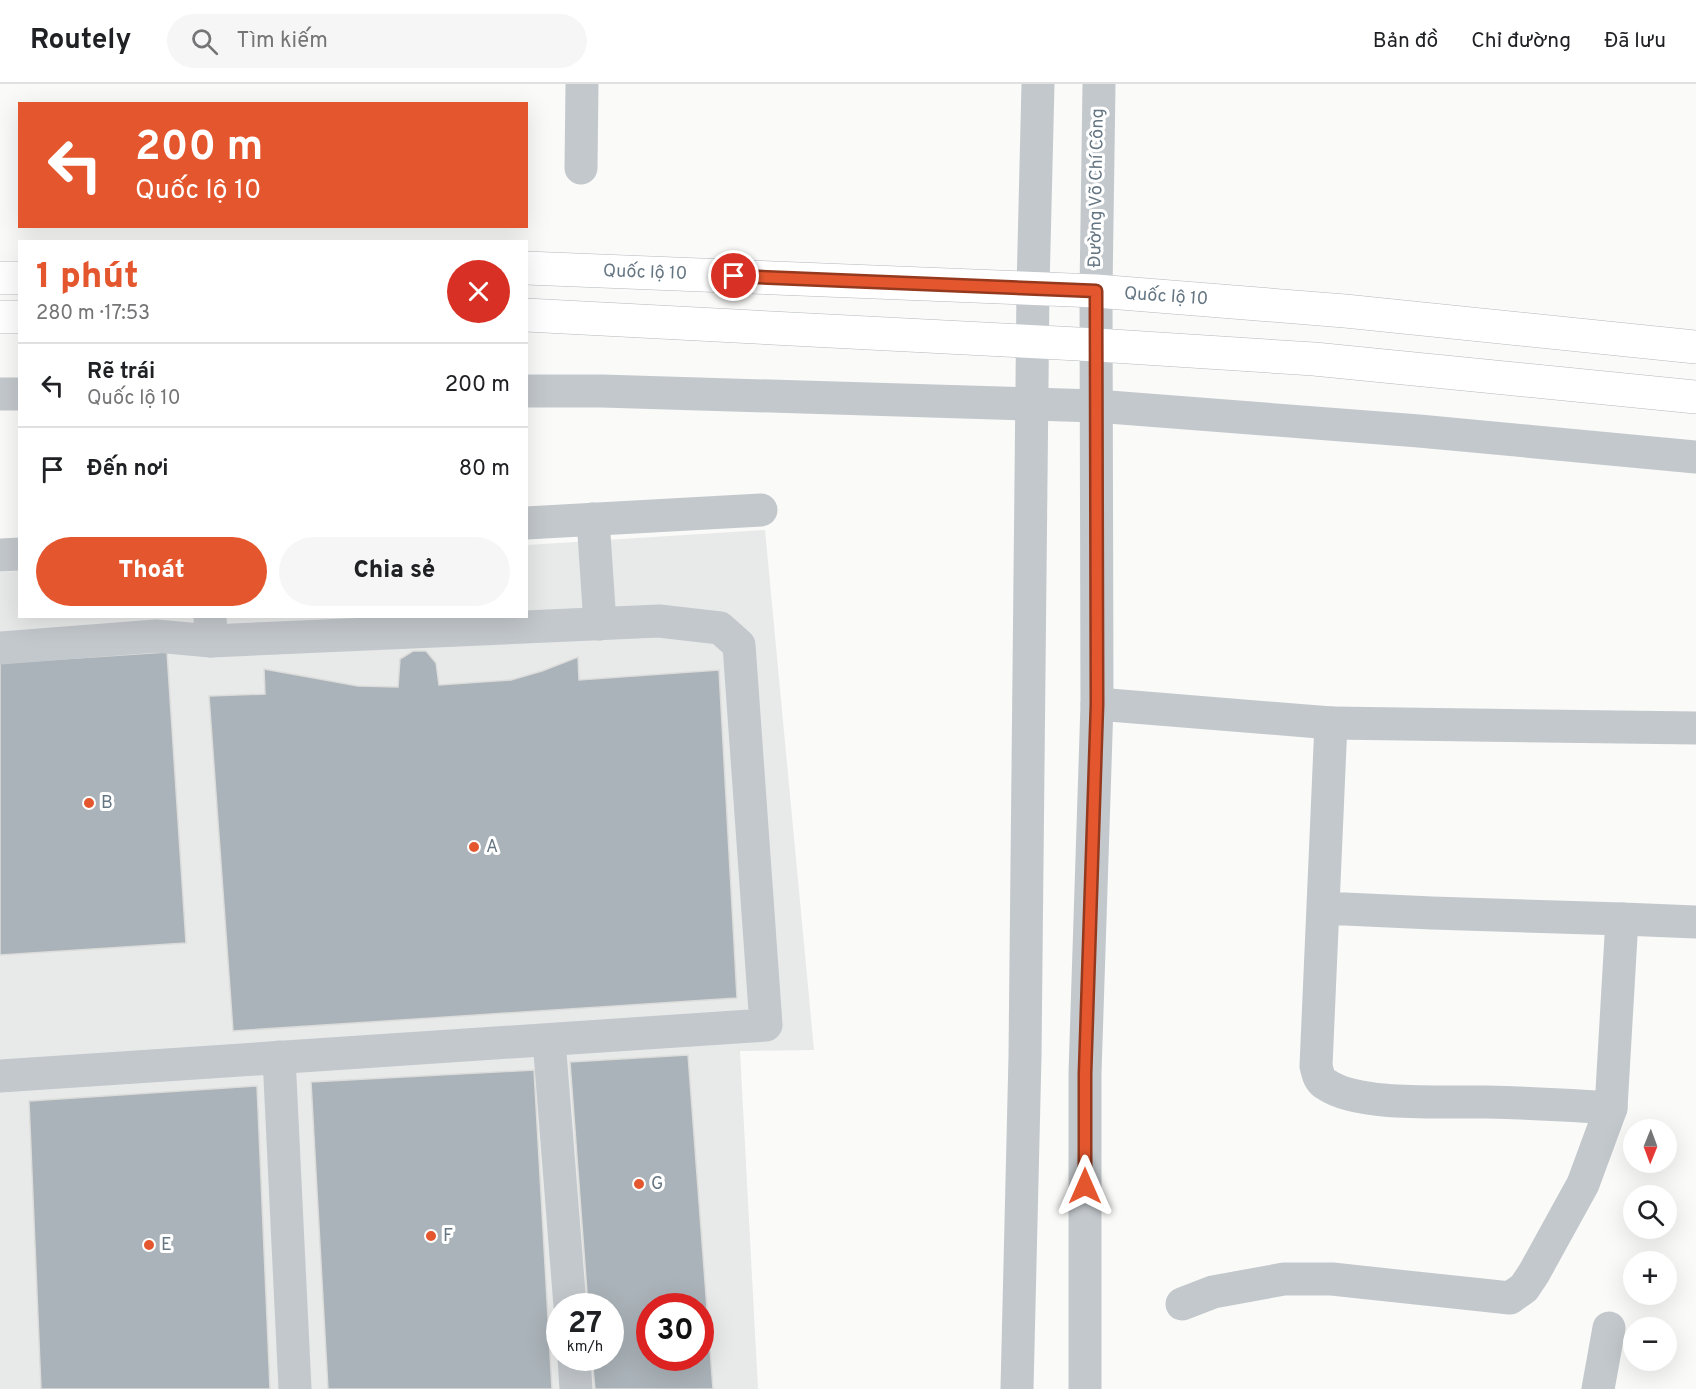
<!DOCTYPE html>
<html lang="vi">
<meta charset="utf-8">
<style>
:root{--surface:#fff;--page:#f6f6f6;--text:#202124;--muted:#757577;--line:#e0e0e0;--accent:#e4572e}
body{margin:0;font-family:Overpass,sans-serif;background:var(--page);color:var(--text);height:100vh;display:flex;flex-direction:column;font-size:22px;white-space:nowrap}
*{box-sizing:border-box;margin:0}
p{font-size:20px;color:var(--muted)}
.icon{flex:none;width:33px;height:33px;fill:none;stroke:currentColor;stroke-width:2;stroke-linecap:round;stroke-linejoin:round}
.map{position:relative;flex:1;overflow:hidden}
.drawer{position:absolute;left:18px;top:156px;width:510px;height:378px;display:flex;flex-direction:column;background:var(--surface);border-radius:0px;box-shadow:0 6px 24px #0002}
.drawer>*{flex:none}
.hud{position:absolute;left:18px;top:18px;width:510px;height:126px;border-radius:0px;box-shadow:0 6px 24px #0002;background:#e4572e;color:#fff;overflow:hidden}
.needle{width:39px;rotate:181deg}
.fabs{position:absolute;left:1623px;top:1035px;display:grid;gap:12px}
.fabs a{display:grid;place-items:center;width:54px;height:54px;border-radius:50%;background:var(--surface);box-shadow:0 6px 24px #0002;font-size:30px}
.speed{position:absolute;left:546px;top:1209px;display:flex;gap:12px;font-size:30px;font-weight:700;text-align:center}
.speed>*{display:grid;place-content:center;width:78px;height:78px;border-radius:50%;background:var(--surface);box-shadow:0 6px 24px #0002;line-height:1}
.speed small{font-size:15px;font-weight:400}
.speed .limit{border:9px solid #d22;background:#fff;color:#111}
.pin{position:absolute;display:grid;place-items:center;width:51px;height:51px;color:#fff;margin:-26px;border:3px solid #fff;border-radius:50%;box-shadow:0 2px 6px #0007}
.me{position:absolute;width:66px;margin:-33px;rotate:0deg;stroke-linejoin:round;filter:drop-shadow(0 0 4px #0008)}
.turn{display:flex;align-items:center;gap:21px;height:126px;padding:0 18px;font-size:27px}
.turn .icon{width:78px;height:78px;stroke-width:2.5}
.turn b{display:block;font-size:42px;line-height:51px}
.round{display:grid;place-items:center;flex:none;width:63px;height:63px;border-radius:32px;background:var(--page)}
.summary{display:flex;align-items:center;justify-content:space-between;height:102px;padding:0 18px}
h1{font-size:36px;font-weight:800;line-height:45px;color:var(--accent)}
.action{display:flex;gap:12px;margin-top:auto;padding:12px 18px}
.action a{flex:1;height:69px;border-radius:36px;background:var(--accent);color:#fff;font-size:24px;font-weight:800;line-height:69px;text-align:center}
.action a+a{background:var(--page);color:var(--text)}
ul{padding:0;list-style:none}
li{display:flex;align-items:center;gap:18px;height:84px;padding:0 18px;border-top:2px solid var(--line)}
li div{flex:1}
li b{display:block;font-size:22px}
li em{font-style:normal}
header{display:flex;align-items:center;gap:36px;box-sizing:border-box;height:84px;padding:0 30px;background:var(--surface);border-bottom:2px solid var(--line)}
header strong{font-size:28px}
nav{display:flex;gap:33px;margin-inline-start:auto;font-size:21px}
.search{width:420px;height:54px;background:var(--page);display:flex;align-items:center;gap:15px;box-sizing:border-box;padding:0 21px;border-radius:33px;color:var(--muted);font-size:22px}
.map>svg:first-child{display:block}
.built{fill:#e8e9e9;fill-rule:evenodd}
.building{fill:#aab3b9;stroke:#dcdcda;stroke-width:1.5;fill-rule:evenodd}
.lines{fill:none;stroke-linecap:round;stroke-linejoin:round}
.trunk-casing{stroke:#b4b9bd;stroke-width:34}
.minor{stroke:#c3c8cc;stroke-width:33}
.tertiary{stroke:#c3c8cc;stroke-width:33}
.trunk{stroke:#fff;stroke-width:33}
.route-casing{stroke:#94391e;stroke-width:15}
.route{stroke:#e4572e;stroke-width:10}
.poi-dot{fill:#e4572e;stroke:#fff;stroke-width:2}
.labels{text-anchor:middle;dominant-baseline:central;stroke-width:6;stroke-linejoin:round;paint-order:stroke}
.street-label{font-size:18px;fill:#657683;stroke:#fff}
.poi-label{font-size:18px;fill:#657683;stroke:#fff;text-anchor:start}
</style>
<header>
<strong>Routely</strong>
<div class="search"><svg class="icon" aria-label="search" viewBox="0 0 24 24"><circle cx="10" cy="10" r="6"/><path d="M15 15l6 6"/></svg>Tìm kiếm</div>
<nav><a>Bản đồ</a><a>Chỉ đường</a><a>Đã lưu</a></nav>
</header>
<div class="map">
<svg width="1696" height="1305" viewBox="0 0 1696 1305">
<rect width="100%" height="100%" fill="#fafaf8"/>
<path class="built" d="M765,446L814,966L740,967L758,1305H0V488L19,487L20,532H526L527,461ZM560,1222H610V1274H560ZM650,1222H700V1274H650Z"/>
<g class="building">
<polygon points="413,567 426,567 436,579 439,601 511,596 542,587 578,573 579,596 719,586 737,914 233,947 209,612 265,610 264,585 358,602 398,603 400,575"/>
<polygon points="167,568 186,859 0,871 0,579"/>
<path d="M688,971L713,1305H595L592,1274H610V1222H588L570,978ZM650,1222H700V1274H650Z"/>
<polygon points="534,986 552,1305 328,1305 311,998"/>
<polygon points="257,1002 270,1305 41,1305 29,1017"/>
</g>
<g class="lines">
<defs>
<g id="trunk">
<polyline points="526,184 1096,207 1345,227 1696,263"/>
<polyline points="0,194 20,194"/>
<polyline points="526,231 1097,261 1314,275 1696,313"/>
<polyline points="0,233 20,233"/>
</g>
</defs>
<use href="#trunk" class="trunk-casing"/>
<g class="minor">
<polyline points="581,84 582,0"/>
<polyline points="1096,207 1097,620"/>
<polyline points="526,307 602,307 1096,322 1419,347 1696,373"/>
<polyline points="0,310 20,310"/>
<polyline points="593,435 600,540"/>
<polyline points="526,439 761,426"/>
<polyline points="0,471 20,470"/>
<polyline points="0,564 156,552 211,557"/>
<polyline points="1331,639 1696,644"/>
<polyline points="1622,835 1696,838"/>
<polyline points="549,956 570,1222"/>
<polyline points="279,973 295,1305"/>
<polyline points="0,992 766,941 739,561 720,544 659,537 211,557 210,532"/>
<polyline points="1182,1220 1213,1208 1284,1195 1332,1195 1510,1214 1524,1204 1534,1189 1583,1100 1611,1024"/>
<polyline points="574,1274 576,1305"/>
<polyline points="1017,1305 1025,972 1033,204"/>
<path d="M1085,1305V989L1097,620L1331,639L1316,982C1318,990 1319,997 1327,1001C1360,1023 1445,1017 1486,1018C1528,1019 1570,1021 1611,1024L1622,835L1432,829L1323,824"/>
<polyline points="1598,1305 1609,1244"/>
</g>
<g class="tertiary">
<polyline points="1033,204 1038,0"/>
<polyline points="1096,207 1099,0"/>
</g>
<use href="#trunk" class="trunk"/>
</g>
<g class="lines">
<defs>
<polyline id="route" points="734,192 1096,207 1097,620 1085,990 1085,1102"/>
</defs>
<use href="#route" class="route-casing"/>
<use href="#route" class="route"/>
</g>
<g class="poi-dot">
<circle cx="89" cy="719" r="6"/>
<circle cx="474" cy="763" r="6"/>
<circle cx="639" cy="1100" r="6"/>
<circle cx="431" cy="1152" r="6"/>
<circle cx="149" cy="1161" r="6"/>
</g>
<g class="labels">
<g class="street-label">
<text transform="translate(1097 104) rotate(-89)">Đường Võ Chí Công</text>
<text transform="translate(645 189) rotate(2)">Quốc lộ 10</text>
<text transform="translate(1166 213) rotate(4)">Quốc lộ 10</text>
</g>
<g class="poi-label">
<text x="101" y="719">B</text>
<text x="486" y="763">A</text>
<text x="651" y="1100">G</text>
<text x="443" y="1152">F</text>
<text x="161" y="1161">E</text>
</g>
</g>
</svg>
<div class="fabs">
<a><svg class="needle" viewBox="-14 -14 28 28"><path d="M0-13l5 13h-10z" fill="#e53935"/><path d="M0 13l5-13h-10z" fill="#757577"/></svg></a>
<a><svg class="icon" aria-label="search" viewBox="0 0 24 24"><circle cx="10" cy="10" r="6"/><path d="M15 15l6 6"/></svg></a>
<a>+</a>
<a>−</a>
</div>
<div class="speed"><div>27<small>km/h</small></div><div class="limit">30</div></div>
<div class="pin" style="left:734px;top:192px;background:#d93025"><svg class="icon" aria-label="arrive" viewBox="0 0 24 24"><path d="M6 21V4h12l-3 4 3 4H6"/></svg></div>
<svg class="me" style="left:1085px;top:1102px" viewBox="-20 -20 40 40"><path d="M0-17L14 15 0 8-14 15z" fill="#e4572e" stroke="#fff" stroke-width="4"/></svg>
<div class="hud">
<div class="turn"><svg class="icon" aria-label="left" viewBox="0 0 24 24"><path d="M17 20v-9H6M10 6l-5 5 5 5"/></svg><div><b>200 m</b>Quốc lộ 10</div></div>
</div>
<section class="drawer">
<div class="summary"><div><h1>1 phút</h1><p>280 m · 17:53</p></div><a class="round" style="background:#d93025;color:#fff"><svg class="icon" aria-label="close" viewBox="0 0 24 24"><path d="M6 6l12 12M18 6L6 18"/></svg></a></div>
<ul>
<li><svg class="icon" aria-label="left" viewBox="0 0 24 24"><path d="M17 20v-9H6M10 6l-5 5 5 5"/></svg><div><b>Rẽ trái</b><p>Quốc lộ 10</p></div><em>200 m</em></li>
<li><svg class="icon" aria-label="arrive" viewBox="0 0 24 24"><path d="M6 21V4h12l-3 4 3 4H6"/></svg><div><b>Đến nơi</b></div><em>80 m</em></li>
</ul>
<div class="action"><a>Thoát</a><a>Chia sẻ</a></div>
</section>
</div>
